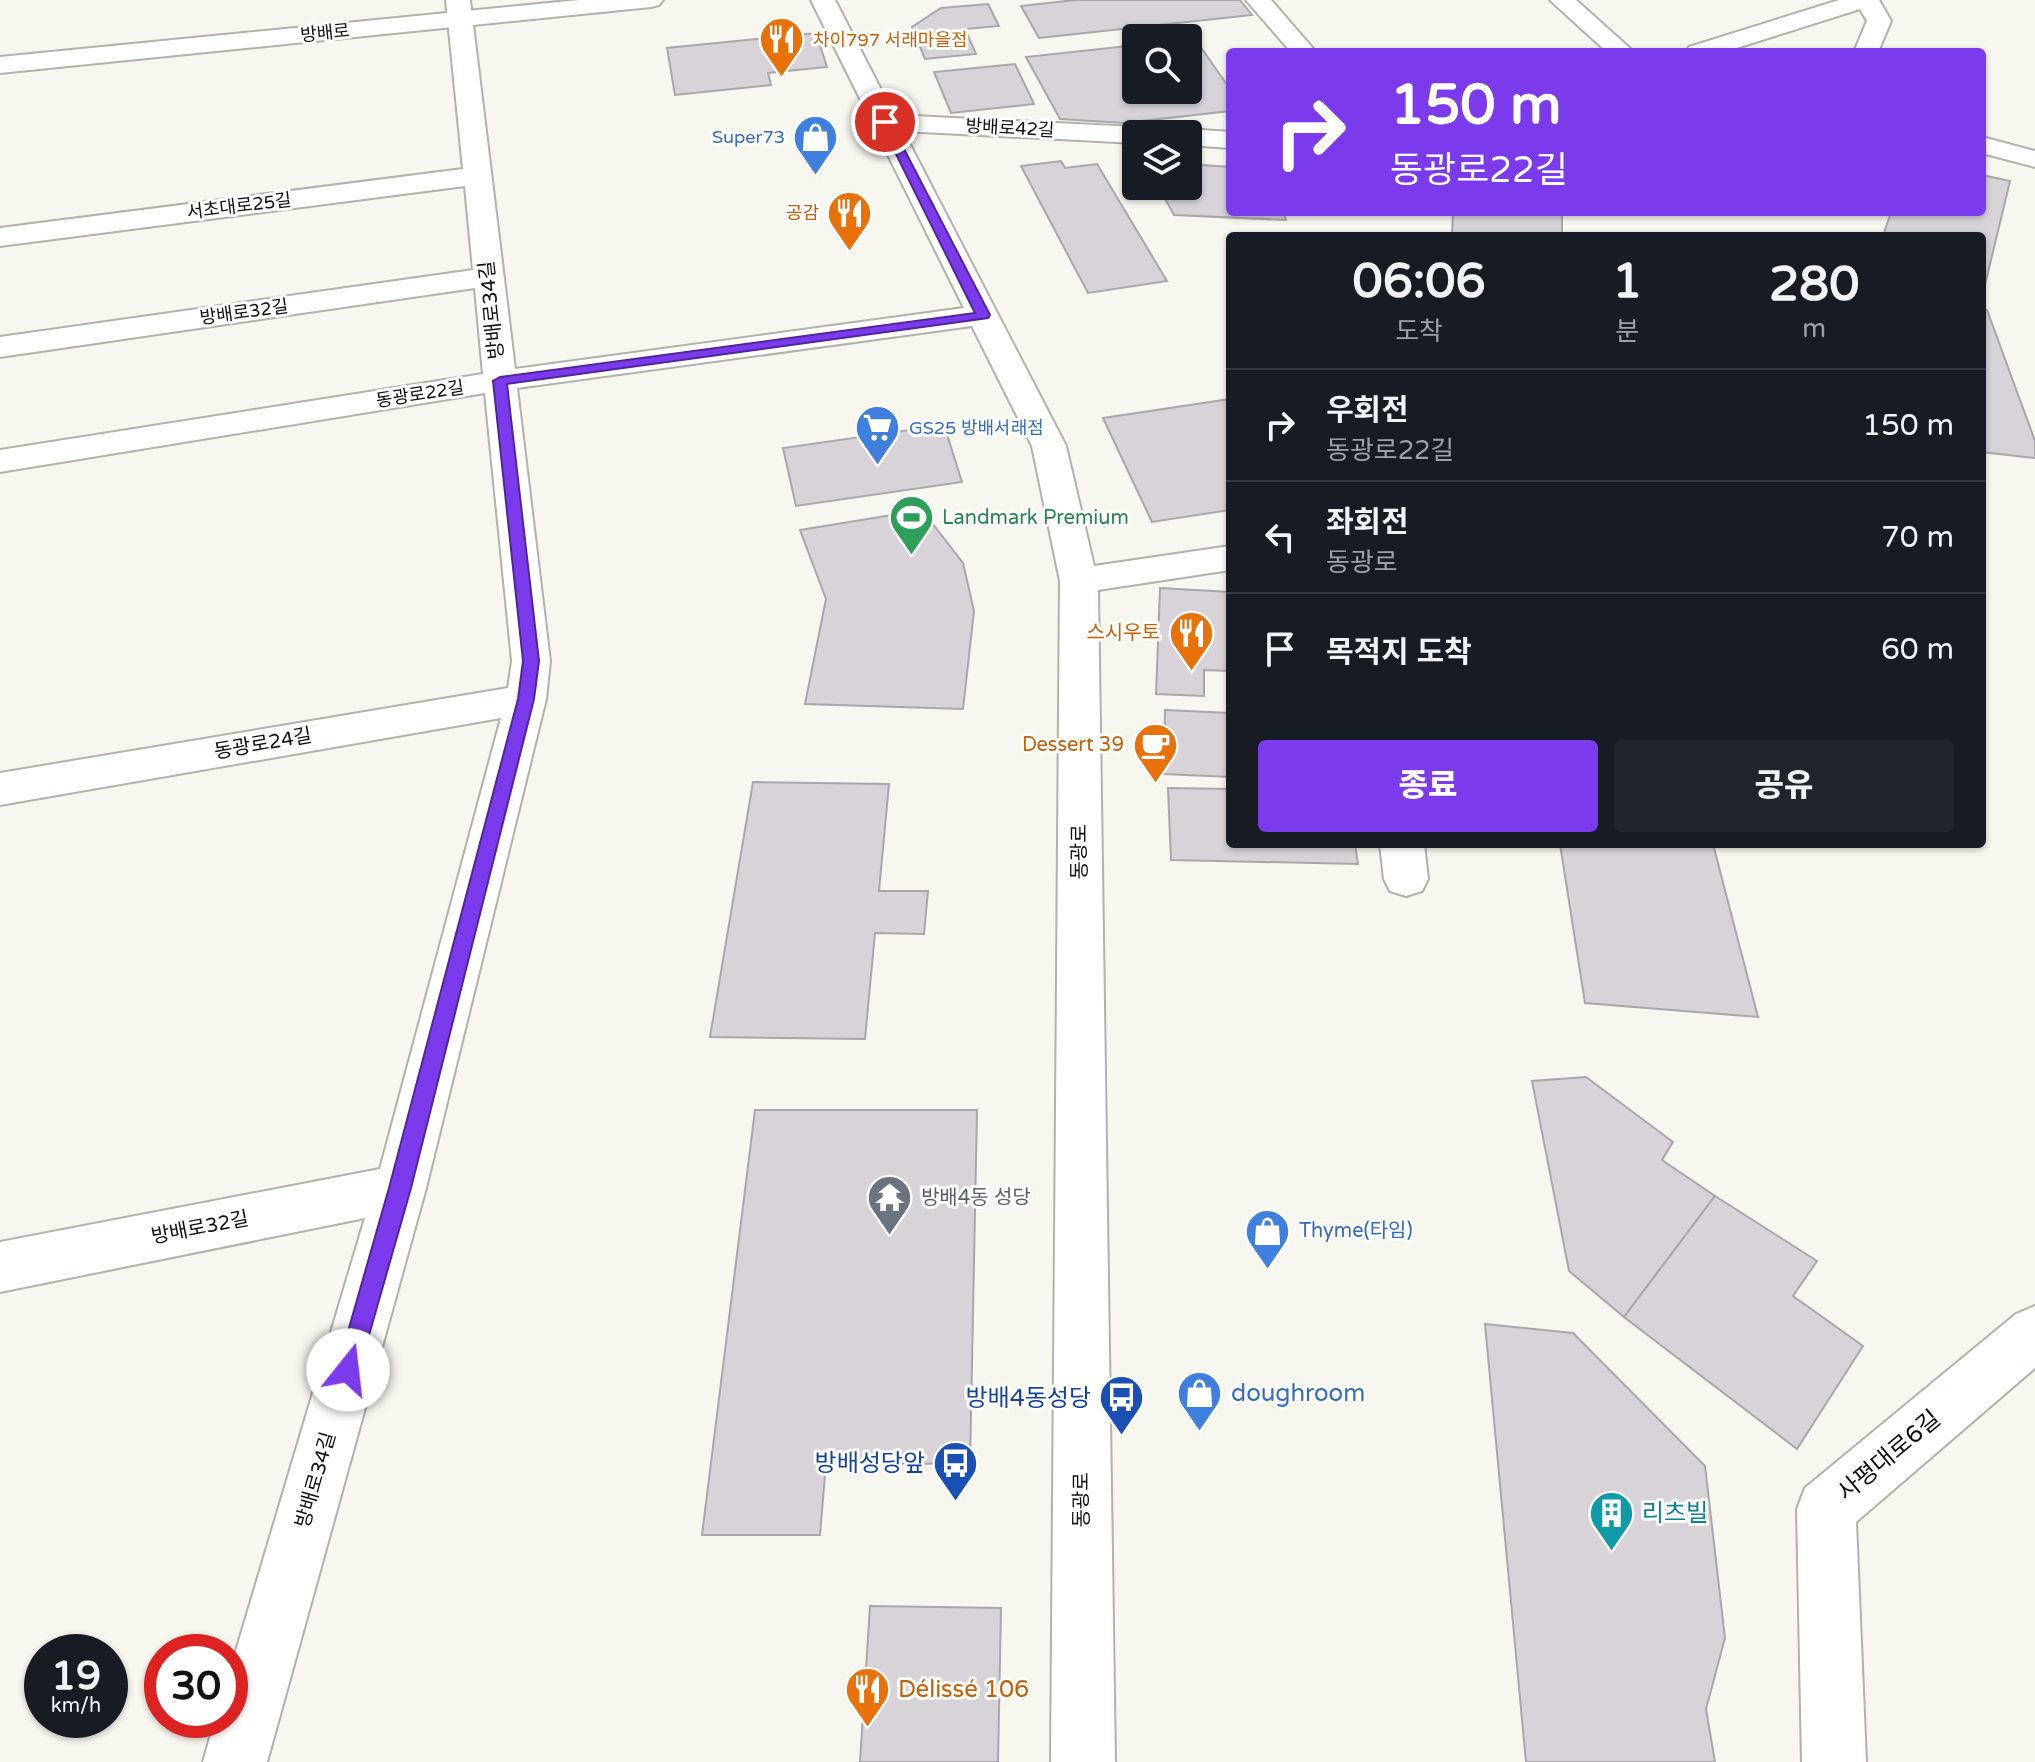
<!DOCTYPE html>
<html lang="ko">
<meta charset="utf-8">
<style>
:root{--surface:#171b24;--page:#20242c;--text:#f1f3f6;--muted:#9ea1a6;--line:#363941;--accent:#7c3aed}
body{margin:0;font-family:"Varela Round","Noto Sans KR",sans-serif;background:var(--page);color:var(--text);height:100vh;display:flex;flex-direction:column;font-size:30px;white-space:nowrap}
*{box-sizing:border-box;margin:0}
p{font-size:26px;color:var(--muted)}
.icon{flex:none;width:44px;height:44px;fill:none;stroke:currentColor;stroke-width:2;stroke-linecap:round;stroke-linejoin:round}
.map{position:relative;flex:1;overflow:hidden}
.sheet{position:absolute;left:1226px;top:232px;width:760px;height:616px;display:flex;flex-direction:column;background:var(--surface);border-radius:8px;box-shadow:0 2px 6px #0004}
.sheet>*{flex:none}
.top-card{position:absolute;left:1226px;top:48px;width:760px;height:168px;border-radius:8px;box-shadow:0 2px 6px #0004;background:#7c3aed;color:#fff;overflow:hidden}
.tools{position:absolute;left:1122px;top:24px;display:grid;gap:16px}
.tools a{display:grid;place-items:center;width:80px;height:80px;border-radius:8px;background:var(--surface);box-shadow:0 2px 6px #0004;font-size:40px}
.speed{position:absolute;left:24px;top:1634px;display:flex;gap:16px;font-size:40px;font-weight:700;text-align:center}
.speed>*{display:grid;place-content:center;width:104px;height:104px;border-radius:50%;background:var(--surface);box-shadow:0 2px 6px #0004;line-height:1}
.speed small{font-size:20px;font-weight:400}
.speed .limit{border:12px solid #d22;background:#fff;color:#111}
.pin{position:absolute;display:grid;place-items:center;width:68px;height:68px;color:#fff;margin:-34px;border:4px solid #fff;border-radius:50%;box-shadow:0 2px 8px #0007}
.me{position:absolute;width:88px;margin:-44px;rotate:16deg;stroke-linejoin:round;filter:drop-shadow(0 0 6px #0008)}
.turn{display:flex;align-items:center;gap:28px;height:168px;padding:0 32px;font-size:36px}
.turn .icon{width:104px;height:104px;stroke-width:2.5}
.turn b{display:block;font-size:56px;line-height:68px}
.eta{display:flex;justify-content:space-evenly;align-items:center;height:136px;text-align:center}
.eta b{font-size:48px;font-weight:800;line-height:56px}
.button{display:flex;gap:16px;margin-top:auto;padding:16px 32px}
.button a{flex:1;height:92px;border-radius:8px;background:var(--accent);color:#fff;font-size:32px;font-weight:800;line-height:92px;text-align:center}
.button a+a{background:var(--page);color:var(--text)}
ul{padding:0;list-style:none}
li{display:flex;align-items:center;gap:24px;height:112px;padding:0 32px;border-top:2px solid var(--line)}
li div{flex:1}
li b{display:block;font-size:30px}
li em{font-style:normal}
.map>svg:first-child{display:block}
.building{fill:#d8d3d9;stroke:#aba6ac;stroke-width:2}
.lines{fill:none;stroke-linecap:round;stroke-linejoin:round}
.minor-casing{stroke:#b2b1aa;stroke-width:4}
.major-casing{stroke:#b2b1aa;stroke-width:4}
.minor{fill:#fff;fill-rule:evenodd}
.major{fill:#fff;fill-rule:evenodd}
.route{fill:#7c3aed;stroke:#51269a;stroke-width:2}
.labels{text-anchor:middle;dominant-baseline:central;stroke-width:6;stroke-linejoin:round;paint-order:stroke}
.far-street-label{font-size:18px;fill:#0f0f0d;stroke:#fff}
.far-food-label{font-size:18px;fill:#c56008;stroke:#fff;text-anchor:start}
.far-shop-label{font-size:18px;fill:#366cbe;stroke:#fff;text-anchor:end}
.street-label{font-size:20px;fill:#0f0f0d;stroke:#fff}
.leisure-label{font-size:20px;fill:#27864d;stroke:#fff;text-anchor:start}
.food-label{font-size:20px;fill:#c56008;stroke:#fff;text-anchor:end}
.worship-label{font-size:20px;fill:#5b616d;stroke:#fff;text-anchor:start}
.shop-label{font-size:20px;fill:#366cbe;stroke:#fff;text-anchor:start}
.near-shop-label{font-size:24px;fill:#366cbe;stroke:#fff;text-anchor:start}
.near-transit-label{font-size:24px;fill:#164399;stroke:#fff;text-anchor:end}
.near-street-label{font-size:24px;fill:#0f0f0d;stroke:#fff}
.near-culture-label{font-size:24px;fill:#0d838f;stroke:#fff;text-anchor:start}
.near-food-label{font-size:24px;fill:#c56008;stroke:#fff;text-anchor:start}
</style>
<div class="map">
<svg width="2035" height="1762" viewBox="0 0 2035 1762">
<rect width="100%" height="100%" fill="#f7f6ef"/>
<g class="building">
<polygon points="1075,0 1240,0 1252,15 1039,38 1021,6"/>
<polygon points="988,4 999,26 965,29 976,54 925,59 912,27 941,8"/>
<polygon points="816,33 827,67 768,73 771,85 675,95 667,48"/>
<polygon points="1188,39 1195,39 1230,89 1230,111 1124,123 1060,119 1026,57 1136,45 1136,90 1188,90"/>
<polygon points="1015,64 1034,104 951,113 934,72"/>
<polygon points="1061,161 1065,168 1097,164 1167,281 1088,293 1021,166"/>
<polygon points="1188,164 1230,167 1230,212 1284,212 1286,220 1174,215 1158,186 1188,186"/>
<polygon points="1982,175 2010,181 1984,289 1982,236 1883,236 1891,212 1982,212"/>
<polygon points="1453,212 1562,212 1562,236 1452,236"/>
<polygon points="1982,309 1987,310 2035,441 2035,458 1982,452"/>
<polygon points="1230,399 1230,510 1152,522 1103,418"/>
<polygon points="944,425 962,482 796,506 783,448"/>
<polygon points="922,510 963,563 974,611 963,709 805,704 826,599 800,530"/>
<polygon points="1160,588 1230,592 1230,671 1204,670 1204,696 1156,694"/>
<polygon points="1165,710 1230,713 1230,777 1164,774"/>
<polygon points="753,782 889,784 879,891 928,891 924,934 875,933 865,1039 710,1037"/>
<polygon points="1168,788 1230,789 1230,844 1355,844 1358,864 1171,860"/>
<polygon points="1560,844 1713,844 1758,1017 1585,1003"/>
<polygon points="1586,1077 1673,1142 1662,1160 1715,1196 1624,1317 1569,1271 1532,1081"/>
<polygon points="755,1110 977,1110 970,1464 826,1463 820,1535 702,1535"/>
<polygon points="1715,1196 1817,1261 1793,1296 1863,1346 1797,1449 1624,1317"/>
<polygon points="1485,1324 1573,1333 1705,1466 1725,1638 1706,1709 1715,1762 1526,1762"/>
<polygon points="870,1606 1001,1608 998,1762 860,1762"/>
</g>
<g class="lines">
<defs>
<g id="minor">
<polygon points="446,0 470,0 515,369 964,308 811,0 835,0 894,115 1136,127 1145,129 1149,134 1136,134 1136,143 903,131 1066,446 1094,566 1230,546 1230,570 1098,590 1115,1762 1051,1762 1060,581 1032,446 972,326 517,388 550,661 546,699 426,1188 267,1762 203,1762 215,1720 230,1720 230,1671 365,1218 0,1292 0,1242 380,1169 501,718 0,805 0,773 508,688 512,661 485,393 0,472 0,450 483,374 475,288 0,357 0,337 473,270 465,186 0,246 0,228 463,169"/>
<polygon points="1246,0 1271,0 1316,52 1291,52"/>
<polygon points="1550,0 1576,0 1634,52 1607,52"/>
<polygon points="1839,0 1879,0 1891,21 1878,52 1854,52 1867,21 1860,9 1724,52 1686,52 1689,47"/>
<polygon points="1188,129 1230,132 1230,148 1188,145 1188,134 1177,134"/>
<polygon points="1982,137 2035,151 2035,167 1982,153"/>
<polygon points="1380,844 1424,844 1428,879 1422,891 1406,896 1390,891 1384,879"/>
<polygon points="2035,1306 2035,1368 1856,1522 1866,1762 1802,1762 1797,1509 1805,1488 2016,1314"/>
</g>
<polygon id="major" points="579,0 663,0 659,5 651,7 0,73 0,57"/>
</defs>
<use href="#minor" class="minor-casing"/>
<use href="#major" class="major-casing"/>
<use href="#minor" class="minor"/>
<use href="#major" class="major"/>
</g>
<polygon class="route" points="885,119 890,122 990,315 988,318 507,384 539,661 534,699 411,1188 359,1370 356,1378 348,1381 340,1378 337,1370 389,1188 518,699 523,661 493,381 500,377 975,313 880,122"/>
<defs>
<symbol id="restaurant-pin" viewBox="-11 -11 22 30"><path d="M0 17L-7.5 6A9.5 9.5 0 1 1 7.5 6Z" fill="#e8710a" stroke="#fff"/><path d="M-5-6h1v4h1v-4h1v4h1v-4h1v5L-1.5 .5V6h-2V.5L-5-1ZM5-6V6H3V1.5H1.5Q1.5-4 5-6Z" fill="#fff"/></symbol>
<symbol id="shop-pin" viewBox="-11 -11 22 30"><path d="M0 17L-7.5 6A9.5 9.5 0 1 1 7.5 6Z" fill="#3f7fe0" stroke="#fff"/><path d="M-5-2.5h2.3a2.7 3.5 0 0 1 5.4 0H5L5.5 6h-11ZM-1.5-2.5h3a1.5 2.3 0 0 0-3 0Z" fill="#fff"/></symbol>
<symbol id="supermarket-pin" viewBox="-11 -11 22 30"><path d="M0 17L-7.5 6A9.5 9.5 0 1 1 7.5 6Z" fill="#3f7fe0" stroke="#fff"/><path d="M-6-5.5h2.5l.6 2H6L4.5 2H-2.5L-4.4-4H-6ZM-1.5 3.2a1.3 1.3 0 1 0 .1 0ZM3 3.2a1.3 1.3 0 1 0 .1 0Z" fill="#fff"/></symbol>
<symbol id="stadium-pin" viewBox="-11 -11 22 30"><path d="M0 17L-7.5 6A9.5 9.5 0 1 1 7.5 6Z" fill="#2e9e5b" stroke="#fff"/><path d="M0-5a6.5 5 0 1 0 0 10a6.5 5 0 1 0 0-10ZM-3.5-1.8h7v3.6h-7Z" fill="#fff"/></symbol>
<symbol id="cafe-pin" viewBox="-11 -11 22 30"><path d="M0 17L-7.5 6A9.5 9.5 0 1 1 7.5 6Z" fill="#e8710a" stroke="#fff"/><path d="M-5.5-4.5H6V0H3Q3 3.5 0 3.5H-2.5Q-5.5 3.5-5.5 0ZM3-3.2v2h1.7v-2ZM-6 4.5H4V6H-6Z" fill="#fff"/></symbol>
<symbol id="temple-pin" viewBox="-11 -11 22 30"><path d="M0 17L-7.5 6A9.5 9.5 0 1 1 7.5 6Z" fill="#6b7280" stroke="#fff"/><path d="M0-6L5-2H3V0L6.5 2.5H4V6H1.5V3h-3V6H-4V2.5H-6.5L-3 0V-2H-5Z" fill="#fff"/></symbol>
<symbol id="bus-pin" viewBox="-11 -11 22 30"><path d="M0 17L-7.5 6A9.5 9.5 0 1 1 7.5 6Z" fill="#1a4fb4" stroke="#fff"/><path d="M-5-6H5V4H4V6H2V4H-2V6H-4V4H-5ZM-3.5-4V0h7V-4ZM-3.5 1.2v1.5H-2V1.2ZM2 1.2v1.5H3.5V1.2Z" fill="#fff"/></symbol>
<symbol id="building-pin" viewBox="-11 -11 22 30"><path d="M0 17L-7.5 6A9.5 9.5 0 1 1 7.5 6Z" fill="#0f9aa8" stroke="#fff"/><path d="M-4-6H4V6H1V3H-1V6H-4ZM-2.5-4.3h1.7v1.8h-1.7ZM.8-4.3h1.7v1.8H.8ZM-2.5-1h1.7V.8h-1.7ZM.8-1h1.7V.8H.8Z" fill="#fff"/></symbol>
</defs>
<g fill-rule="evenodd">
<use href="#restaurant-pin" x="756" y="14" width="51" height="69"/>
<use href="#shop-pin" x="790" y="112" width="51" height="69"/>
<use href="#restaurant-pin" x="824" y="188" width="51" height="69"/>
<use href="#supermarket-pin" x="852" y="402" width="51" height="69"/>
<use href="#stadium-pin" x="886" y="492" width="51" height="69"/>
<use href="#restaurant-pin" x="1166" y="608" width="51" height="69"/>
<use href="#cafe-pin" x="1130" y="720" width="51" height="69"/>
<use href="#temple-pin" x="864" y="1172" width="51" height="69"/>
<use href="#shop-pin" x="1242" y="1206" width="51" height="69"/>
<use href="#shop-pin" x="1174" y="1368" width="51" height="69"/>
<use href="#bus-pin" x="1096" y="1372" width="51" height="69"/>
<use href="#bus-pin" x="930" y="1438" width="51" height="69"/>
<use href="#building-pin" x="1586" y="1488" width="51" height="69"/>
<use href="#restaurant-pin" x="842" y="1664" width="51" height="69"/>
</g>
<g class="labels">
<g class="far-street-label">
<text transform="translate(325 33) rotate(-6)">방배로</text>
<text transform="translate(1010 128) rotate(3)">방배로42길</text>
<text transform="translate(239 206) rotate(-7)">서초대로25길</text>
<text transform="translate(244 312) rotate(-8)">방배로32길</text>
<text transform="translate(420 394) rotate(-9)">동광로22길</text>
</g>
<g class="far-food-label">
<text x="813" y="40">차이797 서래마을점</text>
<text x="819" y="213" text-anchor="end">공감</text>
</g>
<g class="far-shop-label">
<text x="785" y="137">Super73</text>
<text x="909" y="428" text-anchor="start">GS25 방배서래점</text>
</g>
<g class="street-label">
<text transform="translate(492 310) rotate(-96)">방배로34길</text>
<text transform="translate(263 744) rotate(-10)">동광로24길</text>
<text transform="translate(1080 852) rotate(-90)">동광로</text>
<text transform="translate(200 1228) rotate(-11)">방배로32길</text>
<text transform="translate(316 1480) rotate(-74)">방배로34길</text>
<text transform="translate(1082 1500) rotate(-90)">동광로</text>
</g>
<g class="leisure-label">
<text x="942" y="518">Landmark Premium</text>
</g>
<g class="food-label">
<text x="1160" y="633">스시우토</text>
<text x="1124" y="745">Dessert 39</text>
</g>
<g class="worship-label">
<text x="921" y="1198">방배4동 성당</text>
</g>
<g class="shop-label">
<text x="1299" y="1231">Thyme(타임)</text>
</g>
<g class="near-shop-label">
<text x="1231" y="1393">doughroom</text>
</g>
<g class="near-transit-label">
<text x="1091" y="1398">방배4동성당</text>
<text x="925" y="1463">방배성당앞</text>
</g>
<g class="near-street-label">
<text transform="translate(1889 1456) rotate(-40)">사평대로6길</text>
</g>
<g class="near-culture-label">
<text x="1642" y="1513">리츠빌</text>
</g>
<g class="near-food-label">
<text x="898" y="1689">Délissé 106</text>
</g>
</g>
</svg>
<div class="tools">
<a><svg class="icon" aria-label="search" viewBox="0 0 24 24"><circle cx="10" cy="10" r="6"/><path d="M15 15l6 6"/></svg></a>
<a><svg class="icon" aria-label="layers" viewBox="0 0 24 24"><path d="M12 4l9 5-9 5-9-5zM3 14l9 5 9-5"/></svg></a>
</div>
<div class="speed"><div>19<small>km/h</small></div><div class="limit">30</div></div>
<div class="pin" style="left:885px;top:122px;background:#d93025"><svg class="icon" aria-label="arrive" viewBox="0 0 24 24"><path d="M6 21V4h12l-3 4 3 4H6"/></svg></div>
<svg class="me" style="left:348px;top:1370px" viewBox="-20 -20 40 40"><circle r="19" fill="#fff"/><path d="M0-13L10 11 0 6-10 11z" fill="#7c3aed"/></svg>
<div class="top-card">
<div class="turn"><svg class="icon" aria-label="right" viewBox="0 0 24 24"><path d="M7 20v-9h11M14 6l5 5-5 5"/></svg><div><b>150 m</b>동광로22길</div></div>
</div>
<section class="sheet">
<div class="eta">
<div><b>06:06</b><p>도착</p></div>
<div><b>1</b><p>분</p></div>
<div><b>280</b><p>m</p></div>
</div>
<ul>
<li><svg class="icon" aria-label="right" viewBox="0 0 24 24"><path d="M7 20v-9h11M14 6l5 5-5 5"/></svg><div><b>우회전</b><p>동광로22길</p></div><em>150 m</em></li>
<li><svg class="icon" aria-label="left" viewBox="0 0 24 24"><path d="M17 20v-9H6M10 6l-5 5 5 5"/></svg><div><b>좌회전</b><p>동광로</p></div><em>70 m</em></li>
<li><svg class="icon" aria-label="arrive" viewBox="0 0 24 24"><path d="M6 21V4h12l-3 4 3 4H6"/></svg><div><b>목적지 도착</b></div><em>60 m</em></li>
</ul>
<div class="button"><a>종료</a><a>공유</a></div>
</section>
</div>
